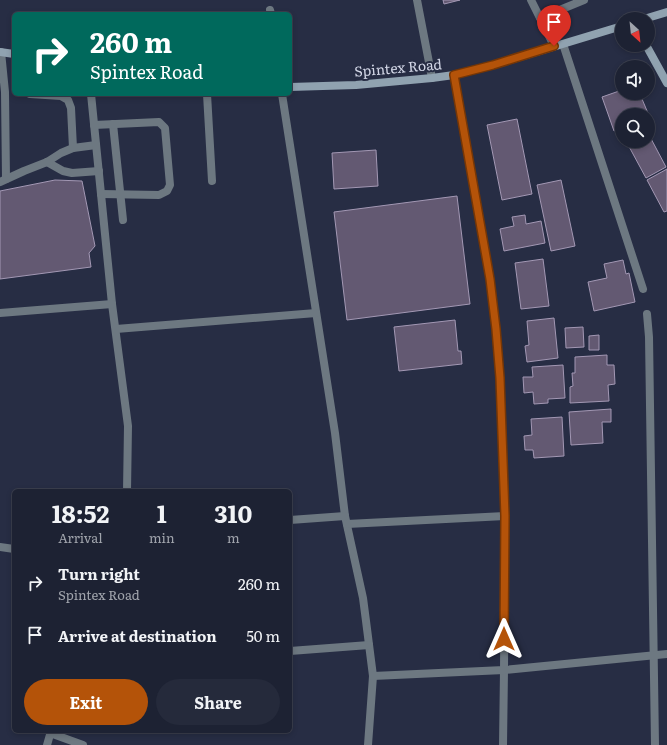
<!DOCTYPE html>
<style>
:root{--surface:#1d2233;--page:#252a3b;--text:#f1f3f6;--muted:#a0a4ac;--line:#3b3f4e;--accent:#b45309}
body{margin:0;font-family:Literata,serif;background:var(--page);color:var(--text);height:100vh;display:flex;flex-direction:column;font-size:15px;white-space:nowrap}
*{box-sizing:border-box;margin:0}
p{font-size:13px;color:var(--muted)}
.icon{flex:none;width:22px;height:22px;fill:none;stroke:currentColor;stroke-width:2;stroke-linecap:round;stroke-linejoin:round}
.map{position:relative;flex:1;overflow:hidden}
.sheet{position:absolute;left:12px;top:489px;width:280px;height:244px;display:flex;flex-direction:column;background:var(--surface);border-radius:6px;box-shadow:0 2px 6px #0003,0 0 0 1px var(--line)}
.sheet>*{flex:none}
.banner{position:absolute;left:12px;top:12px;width:280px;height:84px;border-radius:6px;box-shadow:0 2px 6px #0003,0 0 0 1px var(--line);background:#00695c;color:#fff;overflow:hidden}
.needle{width:26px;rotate:153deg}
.tools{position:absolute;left:615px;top:12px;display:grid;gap:8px}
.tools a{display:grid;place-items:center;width:40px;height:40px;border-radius:50%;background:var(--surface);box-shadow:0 2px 6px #0003,0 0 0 1px var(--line);font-size:20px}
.pin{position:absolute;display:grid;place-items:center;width:34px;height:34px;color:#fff;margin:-41px -17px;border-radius:50% 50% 50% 0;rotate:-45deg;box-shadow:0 0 4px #0007}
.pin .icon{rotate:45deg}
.me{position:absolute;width:44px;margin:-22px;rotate:0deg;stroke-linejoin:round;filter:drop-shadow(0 0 3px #0008)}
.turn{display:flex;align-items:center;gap:14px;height:84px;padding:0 12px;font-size:18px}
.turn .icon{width:52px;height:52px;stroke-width:2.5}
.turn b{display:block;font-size:28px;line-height:34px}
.eta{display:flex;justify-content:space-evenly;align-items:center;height:68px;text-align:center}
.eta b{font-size:24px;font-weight:700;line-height:28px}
.primary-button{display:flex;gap:8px;margin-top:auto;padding:8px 12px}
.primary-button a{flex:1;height:46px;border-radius:24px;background:var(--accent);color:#fff;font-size:16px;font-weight:700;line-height:46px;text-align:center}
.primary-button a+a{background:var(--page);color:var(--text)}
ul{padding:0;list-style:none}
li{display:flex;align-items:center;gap:12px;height:52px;padding:0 12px}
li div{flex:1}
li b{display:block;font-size:15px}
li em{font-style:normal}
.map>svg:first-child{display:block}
.building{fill:#635972;stroke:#a398b4}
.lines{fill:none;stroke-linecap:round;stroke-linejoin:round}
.service{stroke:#6d7881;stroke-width:8}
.minor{stroke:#6d7881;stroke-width:8}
.secondary{stroke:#90a2b0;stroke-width:8}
.route-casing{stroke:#753606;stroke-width:10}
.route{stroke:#b45309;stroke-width:7}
.labels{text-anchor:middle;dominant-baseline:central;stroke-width:4;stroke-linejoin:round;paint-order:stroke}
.street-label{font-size:14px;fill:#d2d6e6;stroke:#272d44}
</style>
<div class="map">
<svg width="667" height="745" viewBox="0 0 667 745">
<rect width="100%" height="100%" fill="#272d44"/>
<g class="building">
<polygon points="443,0 460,0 444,4"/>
<polygon points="622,90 622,93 636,93 638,100 642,99 650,118 648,119 648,115 622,115 622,128 614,131 602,97"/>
<polygon points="517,119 532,194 502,200 487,125"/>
<polygon points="648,133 666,167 646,178 626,141 648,141"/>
<polygon points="376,150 378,186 334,189 332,153"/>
<polygon points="667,169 667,211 664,212 647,180"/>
<polygon points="55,180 82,181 95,246 89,253 91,267 0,279 0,191"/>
<polygon points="561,180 575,246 551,251 537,185"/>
<polygon points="457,196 470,304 347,320 334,212"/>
<polygon points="525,215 526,224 541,221 545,243 504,251 500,229 514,226 512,217"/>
<polygon points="543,259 549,306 521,309 515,263"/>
<polygon points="623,260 626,274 629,273 635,302 594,311 588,282 607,278 604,264"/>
<polygon points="554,318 558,358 527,362 525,346 529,345 527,321"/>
<polygon points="455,320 458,351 461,351 462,364 399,371 394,327"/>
<polygon points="583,327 584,347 566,348 565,328"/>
<polygon points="599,335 599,350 589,350 589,336"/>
<polygon points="607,355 607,365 614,365 615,384 608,385 609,401 570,403 570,387 573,386 572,373 575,373 575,357"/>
<polygon points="563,365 565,398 548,399 548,403 534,404 533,392 524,393 523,377 533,377 532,367"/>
<polygon points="611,409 611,422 602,422 603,443 571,445 569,412"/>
<polygon points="562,417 564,456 534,458 533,450 525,450 524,436 532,435 531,419"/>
</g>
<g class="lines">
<g class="service">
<polyline points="531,0 540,18"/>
<polyline points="270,10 271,14"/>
<polyline points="1,52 5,92 6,179"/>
<polyline points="30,94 61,96 68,100 71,108 73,148"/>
<polyline points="207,94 212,181"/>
<polyline points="113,124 123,220"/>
<polyline points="94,125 159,122 165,128 170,185 167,191 159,195 101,194"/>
<polyline points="47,162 63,171 72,173 99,171"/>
<polyline points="0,182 24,171 47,162 61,153 73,148 96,145"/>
</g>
<g class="minor">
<polyline points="417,0 432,78"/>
<polyline points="563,44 643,289"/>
<polyline points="554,46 540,18 584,0"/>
<polyline points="454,75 490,279 496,329 500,378 505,516 504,670 503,745"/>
<polyline points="91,94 112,304 128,426 127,491"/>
<polyline points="282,94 335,433 345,516 363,598 366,621 373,676 368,745"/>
<polyline points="0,313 112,304"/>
<polyline points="647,314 649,337 655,745"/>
<polyline points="116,329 316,313"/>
<polyline points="290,520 345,516"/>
<polyline points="347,524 505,516"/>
<polyline points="0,547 14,549"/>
<polyline points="290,651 369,645"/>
<polyline points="373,676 504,670 667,654"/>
<polyline points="50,733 83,745"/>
<polyline points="47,745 51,731"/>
</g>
<g class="secondary">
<polyline points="644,19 667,12"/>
<polyline points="646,45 667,83"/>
<polyline points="0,52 14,54"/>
<polyline points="290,87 356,85 432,78 454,75 493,65 622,26"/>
</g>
</g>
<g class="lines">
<defs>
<polyline id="route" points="504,639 505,516 500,378 496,329 490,279 454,75 493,65 554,46"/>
</defs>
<use href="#route" class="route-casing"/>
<use href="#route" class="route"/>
</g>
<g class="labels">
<g class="street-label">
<text transform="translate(398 67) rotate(-5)">Spintex Road</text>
</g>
</g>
</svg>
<div class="tools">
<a><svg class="needle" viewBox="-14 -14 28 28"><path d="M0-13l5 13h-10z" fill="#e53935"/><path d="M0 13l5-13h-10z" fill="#a0a4ac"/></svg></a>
<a><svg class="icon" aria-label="sound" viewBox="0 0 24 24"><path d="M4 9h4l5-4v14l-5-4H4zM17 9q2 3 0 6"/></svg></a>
<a><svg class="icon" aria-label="search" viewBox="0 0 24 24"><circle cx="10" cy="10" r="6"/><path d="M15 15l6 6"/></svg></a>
</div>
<div class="pin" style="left:554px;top:46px;background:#d93025"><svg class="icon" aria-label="arrive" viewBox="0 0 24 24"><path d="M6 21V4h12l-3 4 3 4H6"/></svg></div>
<svg class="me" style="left:504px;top:639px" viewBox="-20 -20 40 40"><path d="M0-17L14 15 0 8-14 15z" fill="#b45309" stroke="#fff" stroke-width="4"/></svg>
<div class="banner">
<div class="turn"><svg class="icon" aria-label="right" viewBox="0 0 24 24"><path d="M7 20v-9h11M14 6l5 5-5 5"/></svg><div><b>260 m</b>Spintex Road</div></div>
</div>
<section class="sheet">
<div class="eta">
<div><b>18:52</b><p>Arrival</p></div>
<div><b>1</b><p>min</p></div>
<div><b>310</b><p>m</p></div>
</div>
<ul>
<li><svg class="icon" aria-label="right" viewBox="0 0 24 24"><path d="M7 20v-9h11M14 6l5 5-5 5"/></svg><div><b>Turn right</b><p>Spintex Road</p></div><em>260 m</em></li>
<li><svg class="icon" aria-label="arrive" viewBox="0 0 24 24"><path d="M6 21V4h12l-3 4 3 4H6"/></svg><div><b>Arrive at destination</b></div><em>50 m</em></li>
</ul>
<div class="primary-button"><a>Exit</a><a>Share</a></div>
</section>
</div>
